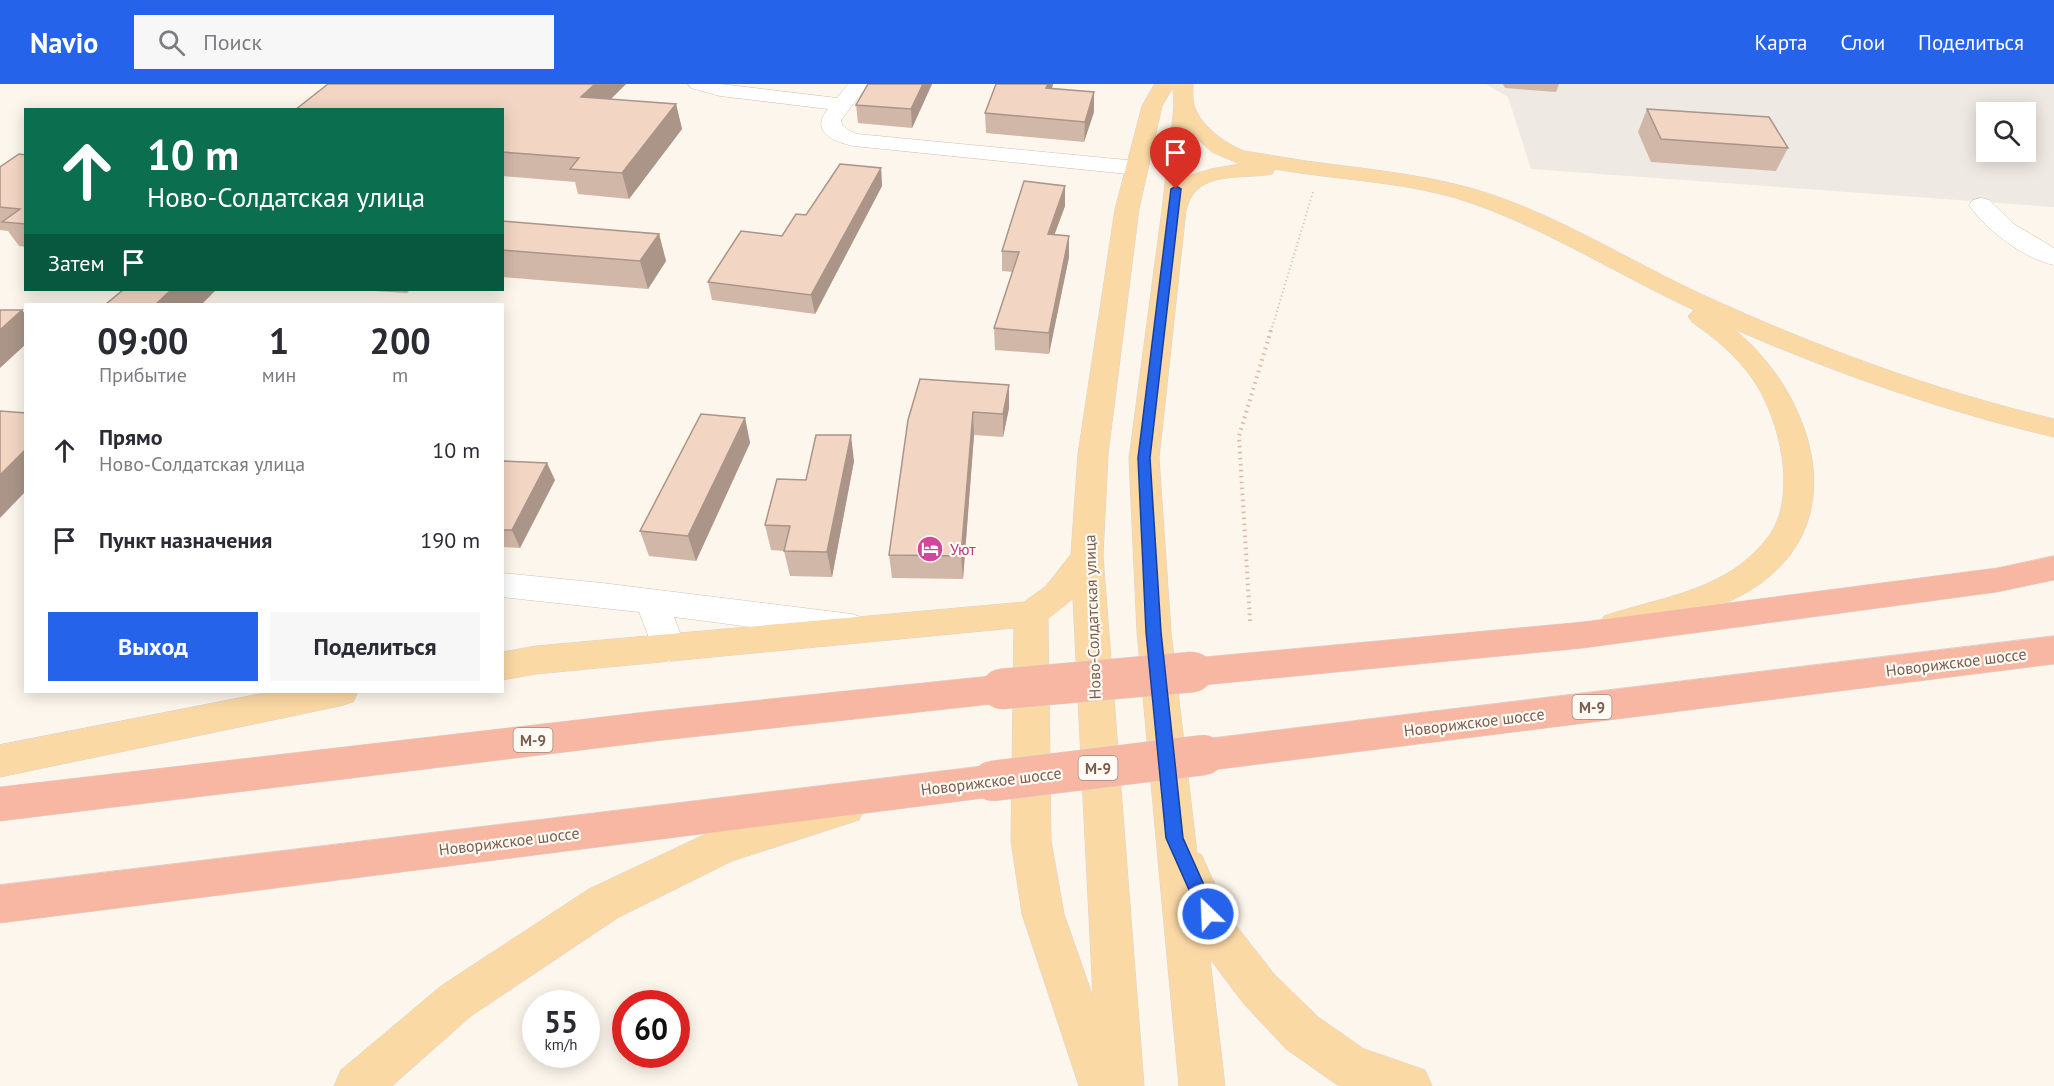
<!DOCTYPE html>
<html lang="ru">
<meta charset="utf-8">
<style>
:root{--surface:#fff;--page:#f7f7f7;--text:#2b2b33;--muted:#7c7c81;--accent:#2563eb}
body{margin:0;font-family:"PT Sans",sans-serif;background:var(--page);color:var(--text);height:100vh;display:flex;flex-direction:column;font-size:22px;white-space:nowrap}
*{box-sizing:border-box;margin:0}
p{font-size:20px;color:var(--muted)}
.icon{flex:none;width:33px;height:33px;fill:none;stroke:currentColor;stroke-width:2;stroke-linecap:round;stroke-linejoin:round}
.map{position:relative;flex:1;overflow:hidden}
.drawer{position:absolute;left:24px;top:219px;width:480px;height:390px;display:flex;flex-direction:column;background:var(--surface);border-radius:0px;box-shadow:0 3px 15px #0003}
.drawer>*{flex:none}
.banner{position:absolute;left:24px;top:24px;width:480px;height:183px;border-radius:0px;box-shadow:0 3px 15px #0003;background:#0b6e4f;color:#fff;overflow:hidden}
.buttons{position:absolute;left:1976px;top:18px;display:grid;gap:12px}
.buttons a{display:grid;place-items:center;width:60px;height:60px;border-radius:0px;background:var(--surface);box-shadow:0 3px 15px #0003;font-size:30px}
.speed{position:absolute;left:522px;top:906px;display:flex;gap:12px;font-size:30px;font-weight:700;text-align:center}
.speed>*{display:grid;place-content:center;width:78px;height:78px;border-radius:50%;background:var(--surface);box-shadow:0 3px 15px #0003;line-height:1}
.speed small{font-size:15px;font-weight:400}
.speed .limit{border:9px solid #d22;background:#fff;color:#111}
.pin{position:absolute;display:grid;place-items:center;width:51px;height:51px;color:#fff;margin:-62px -26px;border-radius:50% 50% 50% 0;rotate:-45deg;box-shadow:0 0 6px #0007}
.pin .icon{rotate:45deg}
.me{position:absolute;width:66px;margin:-33px;rotate:336deg;stroke-linejoin:round;filter:drop-shadow(0 0 4px #0008)}
.turn{display:flex;align-items:center;gap:21px;height:126px;padding:0 24px;font-size:27px}
.turn .icon{width:78px;height:78px;stroke-width:2.5}
.turn b{display:block;font-size:42px;line-height:51px}
.then{display:flex;align-items:center;height:57px;padding:0 24px;background:#0003;gap:12px;font-size:22px}
.eta{display:flex;justify-content:space-evenly;align-items:center;height:102px;text-align:center}
.eta b{font-size:36px;font-weight:600;line-height:42px}
.action{display:flex;gap:12px;margin-top:auto;padding:12px 24px}
.action a{flex:1;height:69px;border-radius:0px;background:var(--accent);color:#fff;font-size:24px;font-weight:600;line-height:69px;text-align:center}
.action a+a{background:var(--page);color:var(--text)}
ul{padding:0;list-style:none}
li{display:flex;align-items:center;gap:18px;height:90px;padding:0 24px}
li div{flex:1}
li b{display:block;font-size:22px}
li em{font-style:normal}
header{display:flex;align-items:center;gap:36px;box-sizing:border-box;height:84px;padding:0 30px;background:var(--accent);color:#fff}
header strong{font-size:28px}
nav{display:flex;gap:33px;margin-inline-start:auto;font-size:21px}
.search{width:420px;height:54px;background:var(--page);display:flex;align-items:center;gap:15px;box-sizing:border-box;padding:0 21px;border-radius:0px;color:var(--muted);font-size:22px}
.map>svg:first-child{display:block}
.industrial{fill:#efe9e4;fill-rule:evenodd}
.lines{fill:none;stroke-linecap:round;stroke-linejoin:round}
.minor-casing{stroke:#d1beb0;stroke-width:1}
.major-casing{stroke:#dad1cd;stroke-width:1}
.highway-casing{stroke:#dad1cd;stroke-width:1}
.path-far1{stroke:#d9b8a5;stroke-width:2;stroke-dasharray:1 3;stroke-linecap:butt}
.path{stroke:#d9b8a5;stroke-width:4;stroke-dasharray:1.5 4.5;stroke-linecap:butt}
.minor{fill:#fff;fill-rule:evenodd}
.major{fill:#fbd9a5;fill-rule:evenodd}
.highway{fill:#f7b7a3;fill-rule:evenodd}
.highway-bridge-casing{stroke:#dad1cd;stroke-width:41;stroke-linecap:butt}
.highway-bridge{stroke:#f7b7a3;stroke-width:40}
.wall{fill:#d1b7a8}
.shaded-wall{fill:#aa9588}
.building{fill:#f3d5c3;stroke:#aa9588;stroke-width:1.5}
.route{fill:#2563eb;stroke:#184099;stroke-width:1.5}
.labels{text-anchor:middle;dominant-baseline:central;stroke-width:4.5;stroke-linejoin:round;paint-order:stroke}
.shield{fill:#fffaf3;stroke:#a28b7f;stroke-width:1.5}
.shield-label{font-size:15px;font-weight:bold;fill:#7a5c4d}
.hotel-label{font-size:16px;fill:#b23c85;stroke:#fffaf3;text-anchor:start}
.street-label{font-size:16px;fill:#7a5c4d;stroke:#fffaf3}
</style>
<header>
<strong>Navio</strong>
<div class="search"><svg class="icon" aria-label="search" viewBox="0 0 24 24"><circle cx="10" cy="10" r="6"/><path d="M15 15l6 6"/></svg>Поиск</div>
<nav><a>Карта</a><a>Слои</a><a>Поделиться</a></nav>
</header>
<div class="map">
<svg width="2054" height="1002" viewBox="0 0 2054 1002">
<rect width="100%" height="100%" fill="#fdf6ec"/>
<path class="industrial" d="M1486,0H2054V123L1531,85L1508,13ZM1986,28H2025V68H1986Z"/>
<g class="lines">
<defs>
<g id="minor">
<path d="M688,0H721L837,14L848,0H869L841,36L842,41L848,46L857,50L1137,77L1145,79L1148,84L1145,89L1137,91L854,62C834,58 809,48 828,25L720,12L691,4Z"/>
<path d="M1981,114L1989,116L2014,140L2054,164V181C2023,174 1987,147 1969,121L1973,116Z"/>
<polygon points="502,489 602,499 852,530 864,534 869,543 864,552 852,556 674,533 686,564 681,574 669,578 657,574 639,528 502,513"/>
</g>
<g id="major">
<path d="M1155,0H1193C1193,7 1192,17 1195,24C1203,44 1225,59 1244,67C1272,71 1301,77 1329,80C1384,87 1438,93 1490,110C1564,135 1632,178 1703,211C1817,263 1932,306 2054,335V353C1943,327 1838,290 1734,245C1809,306 1855,431 1761,499C1719,529 1665,540 1616,554L1604,550L1599,541L1604,532C1649,517 1700,510 1740,481C1750,473 1761,463 1769,452C1798,411 1780,336 1754,297C1738,273 1715,254 1692,238L1688,232L1694,226C1616,190 1541,141 1459,115C1400,97 1336,96 1275,85L1272,90C1249,95 1211,88 1194,109C1190,113 1188,121 1186,126L1159,374L1171,548L1197,769L1201,770L1231,835L1274,890L1318,933L1364,965L1425,986L1432,1002H1340L1336,1000L1286,965L1244,920L1210,875L1225,1002H1179L1137,548L1129,374L1162,126L1174,23L1173,3L1162,22L1139,125L1108,370L1103,472L1144,1002H1079L1022,830L1011,757L1014,544L536,590L502,596V568L536,562L1024,518L1046,502L1071,470L1078,370L1115,125L1142,22ZM1192,50L1212,68L1240,80L1211,85L1188,92ZM1073,515L1093,913L1064,830L1051,757L1048,535Z"/>
<polygon points="270,608 358,608 353,618 340,622 0,693 0,661"/>
<polygon points="845,707 859,712 864,724 859,736 732,777 619,833 471,932 392,1002 334,1002 341,986 441,902 589,805 708,749"/>
</g>
<g id="highway">
<polygon points="2054,472 2054,496 1997,508 1583,564 1193,602 1181,598 1175,588 1181,578 1193,574 1583,538 1997,484"/>
<polygon points="2054,552 2054,580 1204,687 1191,682 1185,671 1191,660 1204,655"/>
<polygon points="1001,591 1014,595 1019,605 1014,615 1001,619 655,657 0,737 0,703 655,627"/>
<polygon points="992,681 1005,685 1011,697 1005,709 992,713 0,839 0,801"/>
</g>
</defs>
<use href="#minor" class="minor-casing"/>
<use href="#major" class="major-casing"/>
<use href="#highway" class="highway-casing"/>
<polyline class="path-far1" points="1271,247 1313,108"/>
<polyline class="path" points="1250,537 1239,352 1271,246"/>
<use href="#minor" class="minor"/>
<use href="#major" class="major"/>
<use href="#highway" class="highway"/>
<defs>
<g id="highway-bridge">
<polyline points="1001,605 1193,588"/>
<polyline points="992,697 1204,671"/>
</g>
</defs>
<use href="#highway-bridge" class="highway-bridge-casing"/>
<use href="#highway-bridge" class="highway-bridge"/>
</g>
<g class="wall">
<polygon points="328,0 626,0 610,15 676,20 682,45 629,115 578,110 575,98 502,92 502,26"/>
<polygon points="868,0 932,0 912,44 858,39 856,21"/>
<polygon points="996,0 1053,0 1052,5 1094,28 1084,58 986,49 985,29"/>
<polygon points="1503,0 1559,0 1556,8 1505,4"/>
<polygon points="1647,25 1788,64 1776,87 1651,78 1638,48"/>
<polygon points="26,71 26,163 19,162 8,147 0,146 0,83"/>
<polygon points="881,84 882,102 815,230 712,216 708,198 782,152 806,131"/>
<polygon points="1065,122 1054,151 1069,173 1049,270 995,266 994,244 1013,188 1002,187 1002,167"/>
<polygon points="502,137 659,150 666,177 648,205 502,193"/>
<polygon points="358,206 410,206 407,209"/>
<polygon points="1009,324 1003,353 974,351 963,495 892,494 889,471 908,336"/>
<polygon points="745,334 750,359 696,477 649,472 640,447"/>
<polygon points="502,377 555,396 520,464 502,463"/>
<polygon points="854,377 832,493 790,492 784,467 771,466 765,441 806,396"/>
</g>
<g class="shaded-wall">
<polygon points="595,0 626,0 588,38 581,13"/>
<polygon points="923,0 932,0 912,44 911,25"/>
<polygon points="1048,0 1053,0 1046,24 1046,4"/>
<polygon points="1094,8 1094,28 1084,58 1085,38"/>
<polygon points="676,20 682,45 629,115 622,89"/>
<polygon points="881,84 882,102 815,230 811,211"/>
<polygon points="1065,102 1065,122 1047,171 1048,150"/>
<polygon points="659,150 666,177 648,205 640,177"/>
<polygon points="1069,152 1069,173 1049,270 1049,249"/>
<polygon points="171,206 216,206 202,220 156,220"/>
<polygon points="22,226 26,231 26,260 0,284 0,246"/>
<polygon points="1009,301 1009,324 1003,353 1003,330"/>
<polygon points="973,328 974,351 963,495 961,472"/>
<polygon points="745,334 750,359 696,477 688,452"/>
<polygon points="851,351 854,377 832,493 827,468"/>
<polygon points="26,365 26,407 0,434 0,391"/>
<polygon points="547,379 555,396 520,464 512,446"/>
</g>
<g class="building">
<polygon points="328,0 595,0 581,13 676,20 622,89 570,85 579,74 502,68 502,26 295,26"/>
<polygon points="868,0 923,0 911,25 856,21"/>
<polygon points="996,0 1048,0 1046,4 1094,8 1085,38 985,29"/>
<polygon points="1647,25 1769,33 1788,64 1661,55"/>
<polygon points="19,70 26,71 26,140 2,138 20,125 0,123 0,83"/>
<polygon points="840,80 881,84 811,211 708,198 741,147 782,152 796,130 806,131"/>
<polygon points="1024,97 1065,102 1048,150 1069,152 1049,249 994,244 1019,168 1002,167"/>
<polygon points="502,137 659,150 640,177 502,166"/>
<polygon points="123,206 171,206 156,220 106,220"/>
<polygon points="0,226 22,226 0,246"/>
<polygon points="920,295 1009,301 1003,330 973,328 961,472 889,471 908,336"/>
<polygon points="0,327 26,329 26,365 0,391"/>
<polygon points="701,330 745,334 688,452 640,447"/>
<polygon points="816,351 851,351 827,468 784,467 790,442 765,441 777,395 806,396"/>
<polygon points="502,377 547,379 512,446 502,446"/>
</g>
<polygon class="route" points="1176,102 1181,105 1150,374 1161,548 1183,754 1217,830 1214,835 1208,838 1202,835 1166,754 1146,548 1138,374 1171,105"/>
<defs>
<symbol id="hotel-disc" viewBox="-11 -11 22 22"><circle r="9.5" fill="#d1479c" stroke="#fffaf3"/><path d="M-6-4.5h1.5V1H6V5H4.5V3h-9V5H-6ZM-4 0a1.8 1.8 0 1 1 3.6 0ZM.5 0V-2.5h3Q6-2.5 6 0Z" fill="#fff"/></symbol>
</defs>
<g fill-rule="evenodd">
<use href="#hotel-disc" x="915" y="450" width="30" height="30"/>
</g>
<g class="labels">
<g class="shield">
<rect x="1572.5" y="611" width="39" height="24" rx="4.5"/>
<rect x="513.5" y="644" width="39" height="24" rx="4.5"/>
<rect x="1078.5" y="672" width="39" height="24" rx="4.5"/>
</g>
<g class="shield-label">
<text x="1592" y="623">М-9</text>
<text x="533" y="656">М-9</text>
<text x="1098" y="684">М-9</text>
</g>
<g class="hotel-label">
<text x="950" y="465">Уют</text>
</g>
<g class="street-label">
<text transform="translate(1092 533) rotate(-92)">Ново-Солдатская улица</text>
<text transform="translate(1956 578) rotate(-7)">Новорижское шоссе</text>
<text transform="translate(1474 638) rotate(-7)">Новорижское шоссе</text>
<text transform="translate(991 697) rotate(-7)">Новорижское шоссе</text>
<text transform="translate(509 757) rotate(-7)">Новорижское шоссе</text>
</g>
</g>
</svg>
<div class="buttons">
<a><svg class="icon" aria-label="search" viewBox="0 0 24 24"><circle cx="10" cy="10" r="6"/><path d="M15 15l6 6"/></svg></a>
</div>
<div class="speed"><div>55<small>km/h</small></div><div class="limit">60</div></div>
<div class="pin" style="left:1176px;top:105px;background:#d93025"><svg class="icon" aria-label="arrive" viewBox="0 0 24 24"><path d="M6 21V4h12l-3 4 3 4H6"/></svg></div>
<svg class="me" style="left:1208px;top:830px" viewBox="-20 -20 40 40"><circle r="17" fill="#2563eb" stroke="#fff" stroke-width="3"/><path d="M0-11L8 9 0 5-8 9z" fill="#fff"/></svg>
<div class="banner">
<div class="turn"><svg class="icon" aria-label="ahead" viewBox="0 0 24 24"><path d="M12 20V5M6 11l6-6 6 6"/></svg><div><b>10 m</b>Ново-Солдатская улица</div></div>
<div class="then">Затем<svg class="icon" aria-label="arrive" viewBox="0 0 24 24"><path d="M6 21V4h12l-3 4 3 4H6"/></svg></div>
</div>
<section class="drawer">
<div class="eta">
<div><b>09:00</b><p>Прибытие</p></div>
<div><b>1</b><p>мин</p></div>
<div><b>200</b><p>m</p></div>
</div>
<ul>
<li><svg class="icon" aria-label="ahead" viewBox="0 0 24 24"><path d="M12 20V5M6 11l6-6 6 6"/></svg><div><b>Прямо</b><p>Ново-Солдатская улица</p></div><em>10 m</em></li>
<li><svg class="icon" aria-label="arrive" viewBox="0 0 24 24"><path d="M6 21V4h12l-3 4 3 4H6"/></svg><div><b>Пункт назначения</b></div><em>190 m</em></li>
</ul>
<div class="action"><a>Выход</a><a>Поделиться</a></div>
</section>
</div>
